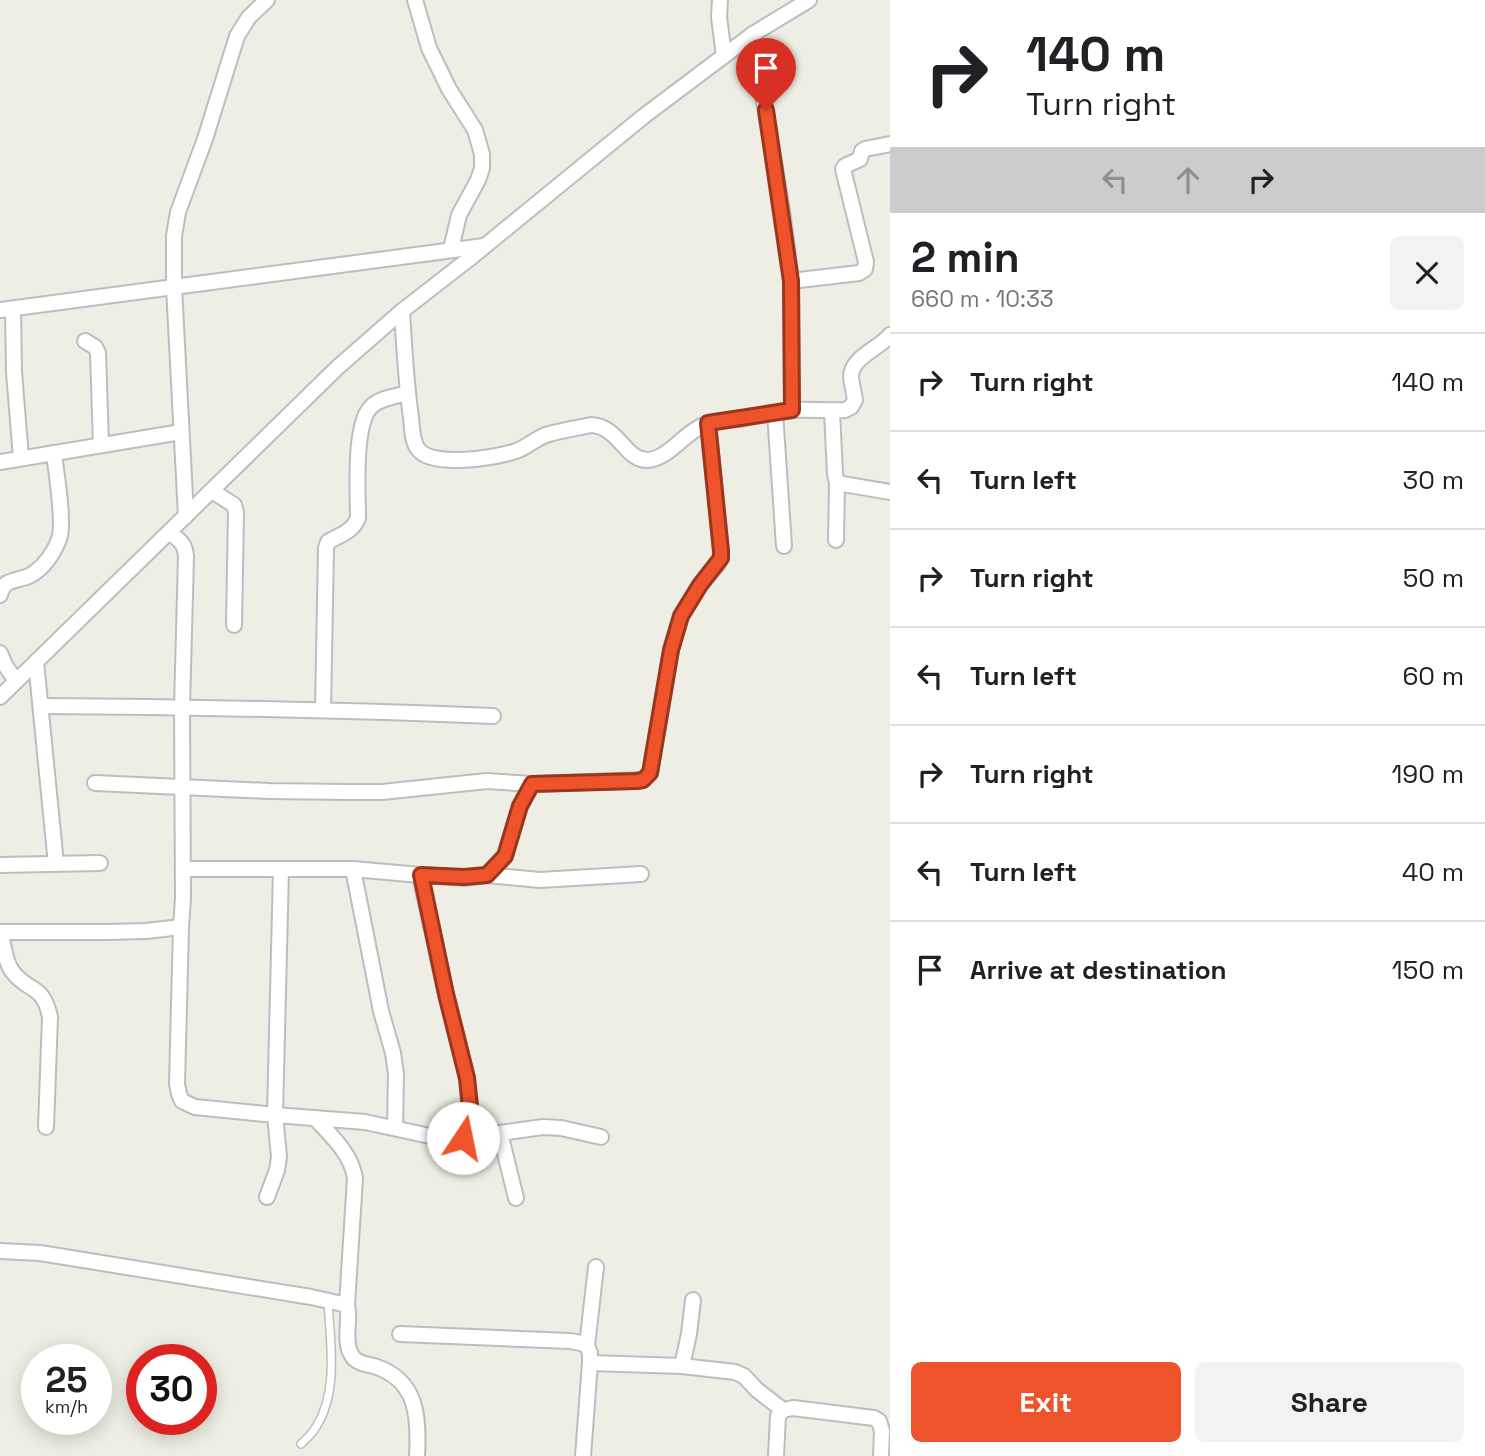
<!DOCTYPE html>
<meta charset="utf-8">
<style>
:root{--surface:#fff;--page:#f2f2f2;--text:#202124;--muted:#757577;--line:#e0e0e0;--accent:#ef532b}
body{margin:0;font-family:"Space Grotesk",sans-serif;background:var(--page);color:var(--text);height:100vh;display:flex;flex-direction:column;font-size:26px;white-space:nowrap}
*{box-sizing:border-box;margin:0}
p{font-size:23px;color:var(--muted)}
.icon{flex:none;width:38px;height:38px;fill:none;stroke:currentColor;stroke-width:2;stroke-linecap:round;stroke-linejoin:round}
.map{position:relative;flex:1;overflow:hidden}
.panel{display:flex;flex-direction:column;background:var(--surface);width:595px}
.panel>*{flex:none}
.top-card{background:#fff;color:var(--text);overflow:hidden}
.speed{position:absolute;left:21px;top:1344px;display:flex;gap:14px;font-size:35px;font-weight:700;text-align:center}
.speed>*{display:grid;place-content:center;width:91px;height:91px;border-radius:50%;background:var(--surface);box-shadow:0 4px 18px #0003;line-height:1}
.speed small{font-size:18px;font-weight:400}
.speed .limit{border:10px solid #d22;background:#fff;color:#111}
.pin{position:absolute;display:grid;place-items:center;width:60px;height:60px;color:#fff;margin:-72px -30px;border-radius:50% 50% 50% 0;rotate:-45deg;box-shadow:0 0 7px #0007}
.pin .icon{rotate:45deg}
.me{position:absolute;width:77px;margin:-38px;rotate:11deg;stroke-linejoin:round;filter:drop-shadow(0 0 5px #0008)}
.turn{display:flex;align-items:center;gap:24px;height:147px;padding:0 21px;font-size:32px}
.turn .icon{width:91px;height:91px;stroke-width:2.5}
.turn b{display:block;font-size:49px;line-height:60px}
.lanes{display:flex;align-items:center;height:66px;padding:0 21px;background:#0003;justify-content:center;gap:35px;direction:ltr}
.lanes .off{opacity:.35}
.round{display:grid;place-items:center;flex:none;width:74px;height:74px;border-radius:10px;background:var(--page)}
.overview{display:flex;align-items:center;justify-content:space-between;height:119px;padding:0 21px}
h1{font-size:42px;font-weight:600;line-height:52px}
.cta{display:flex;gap:14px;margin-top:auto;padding:14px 21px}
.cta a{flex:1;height:80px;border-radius:10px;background:var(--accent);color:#fff;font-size:28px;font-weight:600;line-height:80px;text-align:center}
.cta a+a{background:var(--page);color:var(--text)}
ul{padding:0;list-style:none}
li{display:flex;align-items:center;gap:21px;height:98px;padding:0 21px;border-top:2px solid var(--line)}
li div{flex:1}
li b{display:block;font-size:26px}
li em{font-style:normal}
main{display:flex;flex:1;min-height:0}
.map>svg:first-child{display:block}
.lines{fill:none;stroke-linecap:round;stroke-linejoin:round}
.lane-casing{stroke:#bcbdc3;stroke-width:10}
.street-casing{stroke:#bcbdc3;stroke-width:18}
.lane{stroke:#fff;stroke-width:7}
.street{stroke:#fff;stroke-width:14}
.route-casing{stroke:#9b361c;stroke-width:18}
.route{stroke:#ef532b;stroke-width:12}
</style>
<main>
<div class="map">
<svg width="890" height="1456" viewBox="0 0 890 1456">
<rect width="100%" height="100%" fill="#efeee4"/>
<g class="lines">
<defs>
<path id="lane" d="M301,1444C306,1439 312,1434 316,1427C339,1391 330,1341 328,1301"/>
<g id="street">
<polyline points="415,0 429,48 449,89 475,130 482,154 482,168 478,180 459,215 451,249"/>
<polyline points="720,0 719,17 724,56"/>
<polyline points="753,34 783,217 791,281 792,410"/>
<polyline points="791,281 859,273 865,269 866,262 843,169 845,166 860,159 862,151 865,149 890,144"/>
<polyline points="13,309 14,372 21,458"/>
<polyline points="0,310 484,246"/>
<path d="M402,311C404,347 406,382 411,418C412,427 412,441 418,449C431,468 496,458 516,451C528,447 537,437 549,434C563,430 577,428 591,425C619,426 625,461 648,460C670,458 684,432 706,424C716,421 728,420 738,419C756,416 774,412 792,410C809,409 828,411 845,410L851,407L855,400C854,393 852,385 851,377C851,357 879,349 890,335"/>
<polyline points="85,341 95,347 98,353 101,445"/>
<polyline points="832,411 835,474 837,483 890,492"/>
<polyline points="775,413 784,546"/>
<polyline points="0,462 181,432"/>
<polyline points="212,491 234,505 236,512 234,625"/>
<polyline points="186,516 174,287 174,236 178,212 205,139 237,36 249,17 267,0"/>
<path d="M169,532C179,540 185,543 186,556L182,707L183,898L181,927L177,1084L179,1094L182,1101L195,1107L275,1115L365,1122L430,1136L463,1138L543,1127L561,1128L601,1137"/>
<polyline points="836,540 837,483"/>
<path d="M0,595C4,578 15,582 29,576C43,569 54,553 59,539C65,523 56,472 54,453"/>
<polyline points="0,653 5,665 16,681"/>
<polyline points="36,662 56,864"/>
<polyline points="0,697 338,367 402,311 469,259 644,116 753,34 809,0"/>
<path d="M41,706C192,707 343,710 493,716"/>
<path d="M323,709L326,548L328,542C339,535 353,532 358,518C358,494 353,422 372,406C380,398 397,396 408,393"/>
<polyline points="95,783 269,791 347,792 382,792 487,781 532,784 643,780 650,773 671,650 681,616 700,585 717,565 721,558 721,551 708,423"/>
<polyline points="0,865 100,863"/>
<polyline points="183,869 353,869 420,875 464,878 487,875 540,880 641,874"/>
<polyline points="353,869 381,1011 393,1053 396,1074 395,1127"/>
<polyline points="420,875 446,994 467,1078 469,1106 463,1138"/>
<polyline points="487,875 505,856 520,806 532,784"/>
<polyline points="0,932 108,932 146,931 181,927"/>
<path d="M1,932C3,944 5,961 12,971C28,993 43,983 50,1017L46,1127"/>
<path d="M315,1118C331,1136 351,1153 355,1178L347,1305"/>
<polyline points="500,1133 516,1198"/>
<polyline points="267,1197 277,1170 279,1157 275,1115 281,869"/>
<path d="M0,1251L40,1253L311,1297L347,1305C351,1320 343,1339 351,1354C355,1363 365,1364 374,1366C418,1380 419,1417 417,1456"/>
<polyline points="400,1334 570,1341 581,1343 587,1346 590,1353 590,1363 583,1456"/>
<polyline points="587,1346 596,1267"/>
<polyline points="590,1363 682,1366 689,1334 693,1300"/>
<polyline points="682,1366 735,1372 744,1376 757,1390 783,1410"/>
<polyline points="776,1456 778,1416 783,1410 793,1408 874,1418 879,1421 882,1431 881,1456"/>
</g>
</defs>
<use href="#lane" class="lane-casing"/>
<use href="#street" class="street-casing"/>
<use href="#lane" class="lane"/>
<use href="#street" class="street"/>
</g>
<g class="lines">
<defs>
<polyline id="route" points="463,1138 470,1106 467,1078 446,994 421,875 464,877 487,875 505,856 520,806 532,784 637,781 643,780 650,773 671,650 681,616 700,585 721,558 721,551 708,423 792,410 791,281 766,110"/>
</defs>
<use href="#route" class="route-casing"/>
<use href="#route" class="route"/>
</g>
</svg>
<div class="speed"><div>25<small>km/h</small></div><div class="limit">30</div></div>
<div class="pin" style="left:766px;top:110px;background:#d93025"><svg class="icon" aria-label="arrive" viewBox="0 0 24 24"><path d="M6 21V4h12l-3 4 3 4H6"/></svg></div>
<svg class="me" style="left:463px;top:1138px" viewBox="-20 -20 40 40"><circle r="19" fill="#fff"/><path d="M0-13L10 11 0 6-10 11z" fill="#ef532b"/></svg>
</div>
<section class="panel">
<div class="top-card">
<div class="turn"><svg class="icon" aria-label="right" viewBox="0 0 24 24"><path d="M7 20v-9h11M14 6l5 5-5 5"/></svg><div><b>140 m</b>Turn right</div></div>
<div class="lanes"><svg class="icon off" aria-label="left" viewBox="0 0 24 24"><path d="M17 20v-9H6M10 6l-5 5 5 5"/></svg><svg class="icon off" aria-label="ahead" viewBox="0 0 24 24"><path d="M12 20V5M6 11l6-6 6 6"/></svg><svg class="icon" aria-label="right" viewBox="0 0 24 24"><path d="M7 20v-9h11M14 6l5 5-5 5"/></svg></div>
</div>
<div class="overview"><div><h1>2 min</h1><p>660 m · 10:33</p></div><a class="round"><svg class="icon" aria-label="close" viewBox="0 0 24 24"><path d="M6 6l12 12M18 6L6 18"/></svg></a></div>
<ul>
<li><svg class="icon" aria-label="right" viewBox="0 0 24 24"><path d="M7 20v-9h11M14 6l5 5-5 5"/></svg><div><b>Turn right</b></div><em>140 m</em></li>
<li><svg class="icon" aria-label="left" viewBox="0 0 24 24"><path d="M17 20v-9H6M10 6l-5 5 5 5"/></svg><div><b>Turn left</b></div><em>30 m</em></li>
<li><svg class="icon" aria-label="right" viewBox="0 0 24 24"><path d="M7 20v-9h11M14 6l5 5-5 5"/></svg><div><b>Turn right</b></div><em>50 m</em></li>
<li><svg class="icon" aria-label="left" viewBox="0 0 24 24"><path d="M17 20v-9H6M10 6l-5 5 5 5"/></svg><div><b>Turn left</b></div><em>60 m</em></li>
<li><svg class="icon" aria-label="right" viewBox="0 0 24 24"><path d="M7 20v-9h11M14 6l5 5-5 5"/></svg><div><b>Turn right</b></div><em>190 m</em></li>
<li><svg class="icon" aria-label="left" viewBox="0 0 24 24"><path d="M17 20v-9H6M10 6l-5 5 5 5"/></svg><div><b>Turn left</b></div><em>40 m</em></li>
<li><svg class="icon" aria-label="arrive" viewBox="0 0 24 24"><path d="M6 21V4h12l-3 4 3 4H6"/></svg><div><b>Arrive at destination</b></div><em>150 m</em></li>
</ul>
<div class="cta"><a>Exit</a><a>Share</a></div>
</section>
</main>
